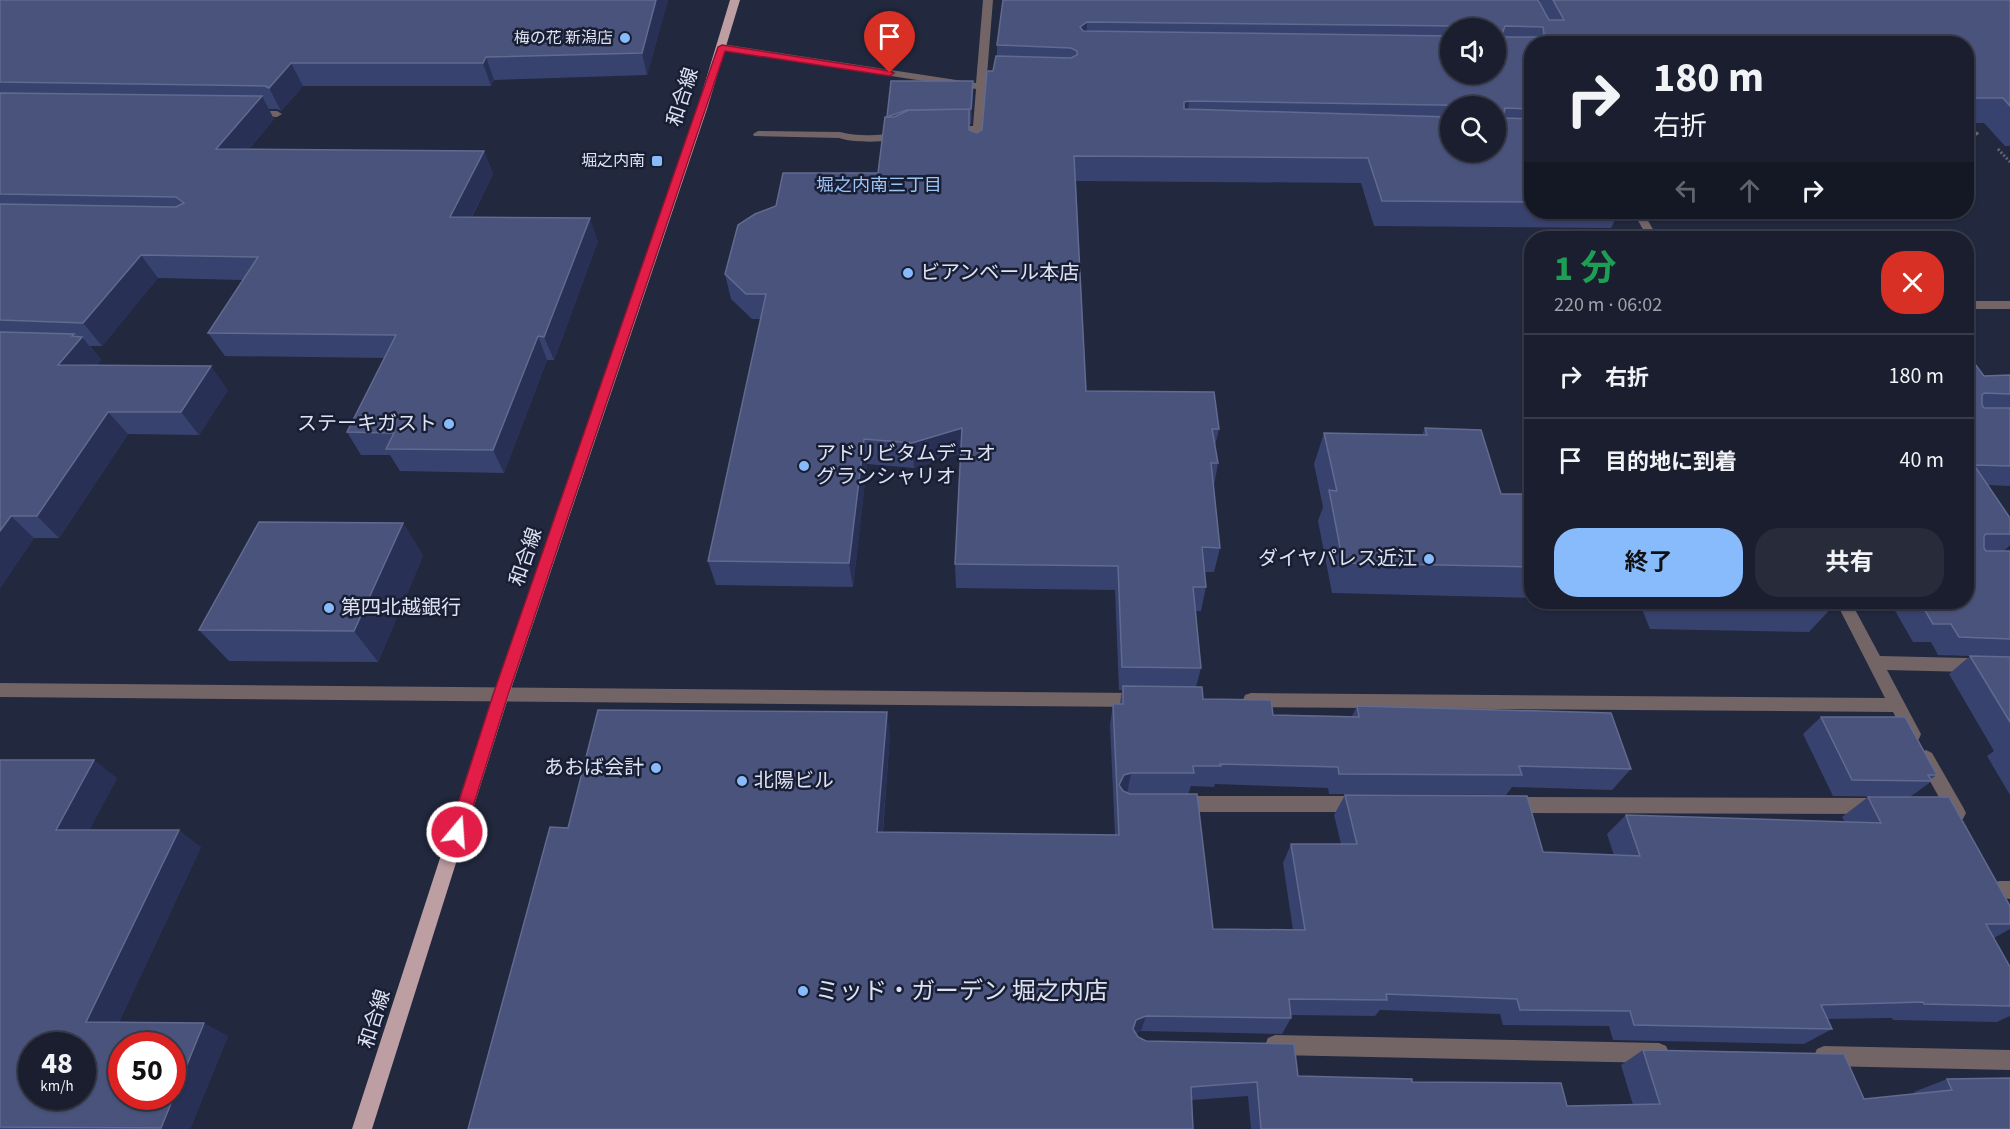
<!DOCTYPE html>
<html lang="ja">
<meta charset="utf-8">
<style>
:root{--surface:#1a1e2e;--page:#272b3a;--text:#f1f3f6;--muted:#9fa2aa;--line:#383c4a;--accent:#87bbfb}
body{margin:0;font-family:"Source Sans 3","Noto Sans JP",sans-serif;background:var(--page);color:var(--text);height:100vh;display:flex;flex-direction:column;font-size:22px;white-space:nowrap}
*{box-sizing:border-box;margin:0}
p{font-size:20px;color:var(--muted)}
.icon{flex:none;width:33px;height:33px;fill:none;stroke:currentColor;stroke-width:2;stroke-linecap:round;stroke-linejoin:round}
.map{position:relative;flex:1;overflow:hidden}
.side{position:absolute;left:1524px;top:231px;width:450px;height:378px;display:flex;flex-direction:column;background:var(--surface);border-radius:24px;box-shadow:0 2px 4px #0004,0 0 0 2px var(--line)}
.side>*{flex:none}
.hud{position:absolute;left:1524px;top:36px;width:450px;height:183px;border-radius:24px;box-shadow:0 2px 4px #0004,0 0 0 2px var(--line);background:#1a1e2e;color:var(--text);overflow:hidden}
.controls{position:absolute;left:1440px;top:18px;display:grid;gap:12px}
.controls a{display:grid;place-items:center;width:66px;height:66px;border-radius:50%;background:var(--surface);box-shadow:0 2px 4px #0004,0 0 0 2px var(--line);font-size:30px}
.speed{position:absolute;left:18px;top:1032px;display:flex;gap:12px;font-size:30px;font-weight:700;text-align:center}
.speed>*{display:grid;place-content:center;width:78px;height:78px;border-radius:50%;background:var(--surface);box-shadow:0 2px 4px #0004,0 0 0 2px var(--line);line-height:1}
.speed small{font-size:15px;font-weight:400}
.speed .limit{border:9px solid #d22;background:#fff;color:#111}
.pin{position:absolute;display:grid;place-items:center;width:51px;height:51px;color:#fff;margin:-62px -26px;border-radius:50% 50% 50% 0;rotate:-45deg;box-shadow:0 0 6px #0007}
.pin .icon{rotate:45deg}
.me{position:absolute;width:66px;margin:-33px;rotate:18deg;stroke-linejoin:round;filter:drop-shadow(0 0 4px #0008)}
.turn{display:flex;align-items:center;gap:21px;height:126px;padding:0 30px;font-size:27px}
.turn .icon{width:78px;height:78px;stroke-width:2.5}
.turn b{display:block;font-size:42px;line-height:51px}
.lanes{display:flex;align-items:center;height:57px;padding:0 30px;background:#0003;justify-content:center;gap:30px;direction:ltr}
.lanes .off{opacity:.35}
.round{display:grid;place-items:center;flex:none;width:63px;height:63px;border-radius:24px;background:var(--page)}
.head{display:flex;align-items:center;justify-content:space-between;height:102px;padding:0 30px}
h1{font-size:36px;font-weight:700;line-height:45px;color:#1e9e55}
.button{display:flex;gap:12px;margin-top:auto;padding:12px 30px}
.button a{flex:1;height:69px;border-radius:24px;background:var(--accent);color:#111;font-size:24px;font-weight:700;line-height:69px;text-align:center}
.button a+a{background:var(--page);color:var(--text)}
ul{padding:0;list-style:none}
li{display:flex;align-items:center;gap:18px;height:84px;padding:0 30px;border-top:2px solid var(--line)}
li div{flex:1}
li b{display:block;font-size:22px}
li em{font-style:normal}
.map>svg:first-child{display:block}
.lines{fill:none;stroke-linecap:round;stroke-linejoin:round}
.path{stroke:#61667a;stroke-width:3;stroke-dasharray:2 2;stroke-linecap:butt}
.minor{fill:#736466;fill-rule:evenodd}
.major{fill:#bd9ea3;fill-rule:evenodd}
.wall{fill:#38426e;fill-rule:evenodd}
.shaded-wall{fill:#283055}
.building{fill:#4a537c;stroke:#616a8f;stroke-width:1.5;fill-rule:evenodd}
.route{fill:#e11d48;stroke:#92132f;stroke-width:1.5}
.poi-dot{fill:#87bbfb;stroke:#181e34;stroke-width:2}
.labels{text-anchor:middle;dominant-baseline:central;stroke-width:5;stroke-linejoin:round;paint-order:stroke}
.far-poi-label{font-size:16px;fill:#dee2f2;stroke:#181e34;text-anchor:end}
.far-neighbourhood-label{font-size:18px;fill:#9ec4f4;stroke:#181e34}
.street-label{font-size:20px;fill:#dee2f2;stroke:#181e34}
.poi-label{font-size:20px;fill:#dee2f2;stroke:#181e34;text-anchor:start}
.near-poi-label{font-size:24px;fill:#dee2f2;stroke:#181e34;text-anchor:start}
</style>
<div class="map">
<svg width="2010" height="1129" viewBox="0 0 2010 1129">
<rect width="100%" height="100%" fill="#22283e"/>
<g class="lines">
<polyline class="path" points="1998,149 2010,162"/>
<g class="minor">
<polygon points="983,0 993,0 982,138 977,141 972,138 972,132 951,132 946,129 951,126 973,126 976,89 722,50 717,47 722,44 976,83"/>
<polygon points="250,111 277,111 282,114 277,117 246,116 245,114"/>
<polygon points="1966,130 1978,132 1979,134 1974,137 1966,136"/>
<path d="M758,131L840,132C859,137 883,136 901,131L906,134C895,144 853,143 839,138L754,136L753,134Z"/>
<polygon points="1633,212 1643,212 1658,238 1648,238"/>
<rect x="1966" y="301" width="44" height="8"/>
<polygon points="1836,602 1851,602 1880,656 2010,659 2010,673 1887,670 1921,734 1919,739 1913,741 1907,739 1893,712 1251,707 1245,705 1243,700 1245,695 1251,693 1885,698"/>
<polygon points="0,683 1140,693 1146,695 1148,700 1146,705 1140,707 0,697"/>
<polygon points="1926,750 1932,753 1963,807 1966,813 1963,819 1957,821 1951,819 1920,763 1918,758 1920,753"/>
<polygon points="1179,796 1359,796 1365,798 1368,804 1365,810 1359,812 1179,812 1173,810 1170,804 1173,798"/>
<polygon points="1509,797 1875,798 1881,800 1884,806 1881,812 1875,814 1509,813 1503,811 1500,805 1503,799"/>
<polygon points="1999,881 2010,881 2010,899 1993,896 1990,890 1993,884"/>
<polygon points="1275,1035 1659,1043 1666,1046 1669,1053 1666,1060 1659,1063 1275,1055 1268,1052 1265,1045 1268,1038"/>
<polygon points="1824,1046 2010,1050 2010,1070 1824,1066 1817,1063 1814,1056 1817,1049"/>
</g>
<polygon class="major" points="730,0 740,0 707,109 509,695 372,1129 352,1129 493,695 697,109"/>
</g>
<g class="wall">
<polygon points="0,0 668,0 647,75 494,80 491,86 303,86 281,111 277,109 268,109 274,119 249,149 484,151 493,174 472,217 598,241 554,360 547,360 504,473 400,471 390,455 361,455 347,432 384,358 225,356 208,333 243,280 158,278 102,346 90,346 101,360 97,365 228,390 199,435 128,434 59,538 34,538 0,588"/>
<path d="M1003,0L1539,2L1540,0H2010V146H2005L1984,123H1966V44H1532V212H1619L1611,228L1374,226L1361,183L1076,181L1086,391L1219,429L1215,446L1218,463L1214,486L1220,548L1214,572H1204L1206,587L1201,611H1196L1201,668L1196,687L1203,699L1273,715L1352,716L1357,706L1631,769L1612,790L1512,787L1506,795L1329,794L1328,788L1215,784L1214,787L1191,786L1188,794L1213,929L1293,930L1283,863L1291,844H1341L1334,815L1345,795L1543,852L1614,855L1607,834L1626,815L1845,822L1842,817L1868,797L2010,906V929L1994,938L2010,967V1016L1997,1022L1893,1020L1892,1018L1828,1019L1832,1029L1804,1044L1613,1040L1609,1026L1503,1025L1500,1014L1380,1010L1375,1016L1291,1015V1018L1282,1034L1141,1031L1136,1033L1138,1037L1146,1041L1298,1076L1412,1082L1567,1106L1633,1105L1621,1065L1643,1050L1864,1099L1915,1094L1914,1092L1947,1079L2010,1129H1251L1248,1096L1192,1100L568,828L890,734L883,832L1115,835L1110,725L1113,704H1120L1122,690H1119L1115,590L956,588L955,564L960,454L914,468L867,464L853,587L716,585L708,561L761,319H752L731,299L725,274L878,173L887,117L891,81L973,96L971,124H969L970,130L977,133L982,130L997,56V45ZM1450,28H1496L1450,74ZM1450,106H1496L1450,152Z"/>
<polygon points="1966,356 1984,376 2010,375 2010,486 1988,485 2010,518 2010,545 2004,551 2010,551 2010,795 1987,756 1994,751 1949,674 1970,656 1938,655 1931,642 1913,642 1890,602 1966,602"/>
<polygon points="1425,428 1501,494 1532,494 1532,598 1332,593 1318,521 1323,507 1314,464 1324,433 1422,435"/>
<polygon points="403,523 423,556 378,662 229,661 199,630"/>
<polygon points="1639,602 1837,602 1809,632 1650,629"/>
<polygon points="1821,717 1937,775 1931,779 1932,781 1910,797 1833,796 1803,734"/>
<polygon points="0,760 117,778 89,830 201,847 119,1022 228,1036 190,1129 0,1129"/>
</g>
<g class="shaded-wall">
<polygon points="656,0 668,0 647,75 642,53"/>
<polygon points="1087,22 1086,47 1080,27"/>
<polygon points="486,57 494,80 491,86 483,63"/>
<polygon points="291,63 303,86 281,111 269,88"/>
<polygon points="973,81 973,96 971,124 971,109"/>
<polygon points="262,96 274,119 229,172 216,149"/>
<polygon points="1189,101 1186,126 1180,128 1184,102"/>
<polygon points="907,110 908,125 887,117"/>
<polygon points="484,151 493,174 460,240 450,217"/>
<polygon points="590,218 598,241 554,360 544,337"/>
<polygon points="141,255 158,278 102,346 83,323"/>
<polygon points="74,334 79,340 82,337 101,360 78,388 58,365"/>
<polygon points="538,336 547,360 504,473 493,450"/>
<polygon points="211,366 228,390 199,435 181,412"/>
<polygon points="108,412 128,434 59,538 37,516"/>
<polygon points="962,428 963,453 914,468 912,443"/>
<polygon points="864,439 867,464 853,587 849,563"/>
<polygon points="11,516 34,538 0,588 0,531"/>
<polygon points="403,523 423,556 378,662 354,631"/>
<polygon points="887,712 890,734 881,851 877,832"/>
<polygon points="94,760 117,778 81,846 56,830"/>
<polygon points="1131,773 1127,794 1120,796 1119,785 1124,775"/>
<polygon points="179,830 201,847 113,1035 86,1022"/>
<polygon points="1146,1016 1141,1031 1132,1035 1136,1020"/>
<polygon points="204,1023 228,1036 190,1129 163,1129 161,1128"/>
</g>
<g class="building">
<polygon points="0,0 656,0 642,53 486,57 483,63 291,63 269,88 265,86 0,82"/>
<path d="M1003,0H1538L1549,20H1564L1553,0H2010V106L2003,98H1966V44H1532V109L1505,108L1503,116L1505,118L1532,119V202L1382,201L1368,158L1074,156L1086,391L1214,392L1219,429H1212L1218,463H1211L1220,548L1202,547L1206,587H1193L1201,668L1122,667L1118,566L955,564L962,428L912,443L864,439L849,563L708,561L766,294H746L725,274L738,225L755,214L776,206L783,173H878L885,117H894L909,110L969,109V130L977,133L982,130L987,71H993L996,56L1071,58L1077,55V51L1071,48L997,45ZM1087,22L1458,26V28H1496V74H1450V36L1083,31L1080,27ZM1505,26L1543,27L1544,34L1541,37H1505L1502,34ZM1189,101L1496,106V152H1450V117L1184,109V102Z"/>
<polygon points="891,81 973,81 971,109 907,110 887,117"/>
<polygon points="0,93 262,96 216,149 484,151 450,217 590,218 544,337 538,336 493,450 386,449 394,433 347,432 396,335 208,333 258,257 141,255 83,323 0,320 0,204 176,207 184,203 176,197 0,194"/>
<polygon points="0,332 74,334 72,336 82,337 58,365 211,366 181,412 108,412 37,516 11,516 0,531"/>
<polygon points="1966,356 1969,356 1984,376 2010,375 2010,394 1984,393 1982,395 1982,405 1984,408 2010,408 2010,466 1974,465 2010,518 2010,534 1986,534 1984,536 1984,548 1986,551 2010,551 2010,639 1959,637 1951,624 1933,624 1920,602 1966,602"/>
<polygon points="1425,428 1481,430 1501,494 1532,494 1532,567 1343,563 1329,490 1337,491 1324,433 1427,435"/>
<polygon points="259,522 403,523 354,631 199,630"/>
<polygon points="1970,656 2010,657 2010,722"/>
<polygon points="1123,686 1202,687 1203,699 1271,700 1273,715 1359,717 1357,706 1611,713 1631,769 1519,766 1522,775 1339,774 1338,767 1220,764 1221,766 1193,766 1194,773 1131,773 1124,775 1119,785 1123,791 1130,794 1197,794 1213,929 1305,930 1291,844 1357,844 1345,795 1527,796 1543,852 1640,856 1626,815 1881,823 1868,797 1949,797 2010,906 2010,924 1986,924 2010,967 2010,1006 1924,1004 1923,1002 1821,1005 1832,1029 1634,1025 1630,1011 1520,1010 1517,999 1386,994 1387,1000 1289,999 1291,1018 1146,1016 1136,1020 1133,1029 1138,1037 1146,1041 1294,1044 1298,1076 1412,1079 1412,1082 1561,1083 1567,1106 1660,1104 1643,1050 1844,1054 1864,1099 1952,1090 1947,1079 2010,1078 2010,1129 1261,1129 1257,1082 1191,1087 1193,1129 468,1129 550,827 568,828 598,710 887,712 877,832 1119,835 1113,704 1123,704"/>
<polygon points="1821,717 1905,717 1937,775 1928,775 1932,781 1852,780"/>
<path d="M0,760H94L56,830H179L86,1022L204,1023L161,1128L0,1127ZM32,1046H82V1096H32ZM122,1046H172V1096H122Z"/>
</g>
<polygon class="route" points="722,45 890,71 894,73 890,76 725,51 508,695 465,832 463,838 457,840 451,838 449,832 493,695 718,47"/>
<g class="poi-dot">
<circle cx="625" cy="38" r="6"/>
<rect x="651" y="155" width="12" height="12" rx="3"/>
<circle cx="908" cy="273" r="6"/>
<circle cx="449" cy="424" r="6"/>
<circle cx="804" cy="466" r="6"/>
<circle cx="1429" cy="559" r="6"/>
<circle cx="329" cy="608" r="6"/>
<circle cx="656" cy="768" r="6"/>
<circle cx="742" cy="781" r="6"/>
<circle cx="803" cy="991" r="6"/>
</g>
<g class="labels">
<g class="far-poi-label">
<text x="613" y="38">梅の花 新潟店</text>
<text x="645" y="161">堀之内南</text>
</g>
<g class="far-neighbourhood-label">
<text x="879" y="185">堀之内南三丁目</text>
</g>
<g class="street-label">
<text transform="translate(683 97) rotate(-72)">和合線</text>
<text transform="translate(526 557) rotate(-71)">和合線</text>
<text transform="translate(375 1019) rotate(-72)">和合線</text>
</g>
<g class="poi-label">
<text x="920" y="273">ビアンベール本店</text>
<text x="437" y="424" text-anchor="end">ステーキガスト</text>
<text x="816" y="454">アドリビタムデュオ<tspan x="816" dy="23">グランシャリオ</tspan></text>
<text x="1417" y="559" text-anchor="end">ダイヤパレス近江</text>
<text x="341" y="608">第四北越銀行</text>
<text x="644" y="768" text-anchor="end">あおば会計</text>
<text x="754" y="781">北陽ビル</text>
</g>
<g class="near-poi-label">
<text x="815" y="991">ミッド・ガーデン 堀之内店</text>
</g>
</g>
</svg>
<div class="controls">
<a><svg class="icon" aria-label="sound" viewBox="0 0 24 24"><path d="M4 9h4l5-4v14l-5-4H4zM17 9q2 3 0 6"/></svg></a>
<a><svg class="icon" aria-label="search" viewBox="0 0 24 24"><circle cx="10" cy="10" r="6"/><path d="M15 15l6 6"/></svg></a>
</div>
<div class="speed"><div>48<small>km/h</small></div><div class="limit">50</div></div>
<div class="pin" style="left:890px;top:73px;background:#d93025"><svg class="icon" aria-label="arrive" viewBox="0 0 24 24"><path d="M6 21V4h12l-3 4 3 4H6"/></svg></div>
<svg class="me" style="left:457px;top:832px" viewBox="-20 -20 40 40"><circle r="17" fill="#e11d48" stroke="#fff" stroke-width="3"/><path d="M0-11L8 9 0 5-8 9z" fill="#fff"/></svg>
<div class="hud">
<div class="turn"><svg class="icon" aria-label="right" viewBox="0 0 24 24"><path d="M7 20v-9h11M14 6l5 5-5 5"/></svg><div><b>180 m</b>右折</div></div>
<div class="lanes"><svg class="icon off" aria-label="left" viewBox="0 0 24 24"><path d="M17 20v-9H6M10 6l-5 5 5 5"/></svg><svg class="icon off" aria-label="ahead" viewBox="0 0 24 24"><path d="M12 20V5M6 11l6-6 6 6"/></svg><svg class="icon" aria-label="right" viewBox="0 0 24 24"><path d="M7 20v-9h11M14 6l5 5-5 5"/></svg></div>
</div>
<section class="side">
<div class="head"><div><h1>1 分</h1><p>220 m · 06:02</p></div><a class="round" style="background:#d93025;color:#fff"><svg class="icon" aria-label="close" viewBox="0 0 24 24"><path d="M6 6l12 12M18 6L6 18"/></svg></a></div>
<ul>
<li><svg class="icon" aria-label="right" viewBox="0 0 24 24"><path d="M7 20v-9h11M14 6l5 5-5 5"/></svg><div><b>右折</b></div><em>180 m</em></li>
<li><svg class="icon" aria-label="arrive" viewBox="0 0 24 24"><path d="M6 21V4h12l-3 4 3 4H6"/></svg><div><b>目的地に到着</b></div><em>40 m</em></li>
</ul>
<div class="button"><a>終了</a><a>共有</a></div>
</section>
</div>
